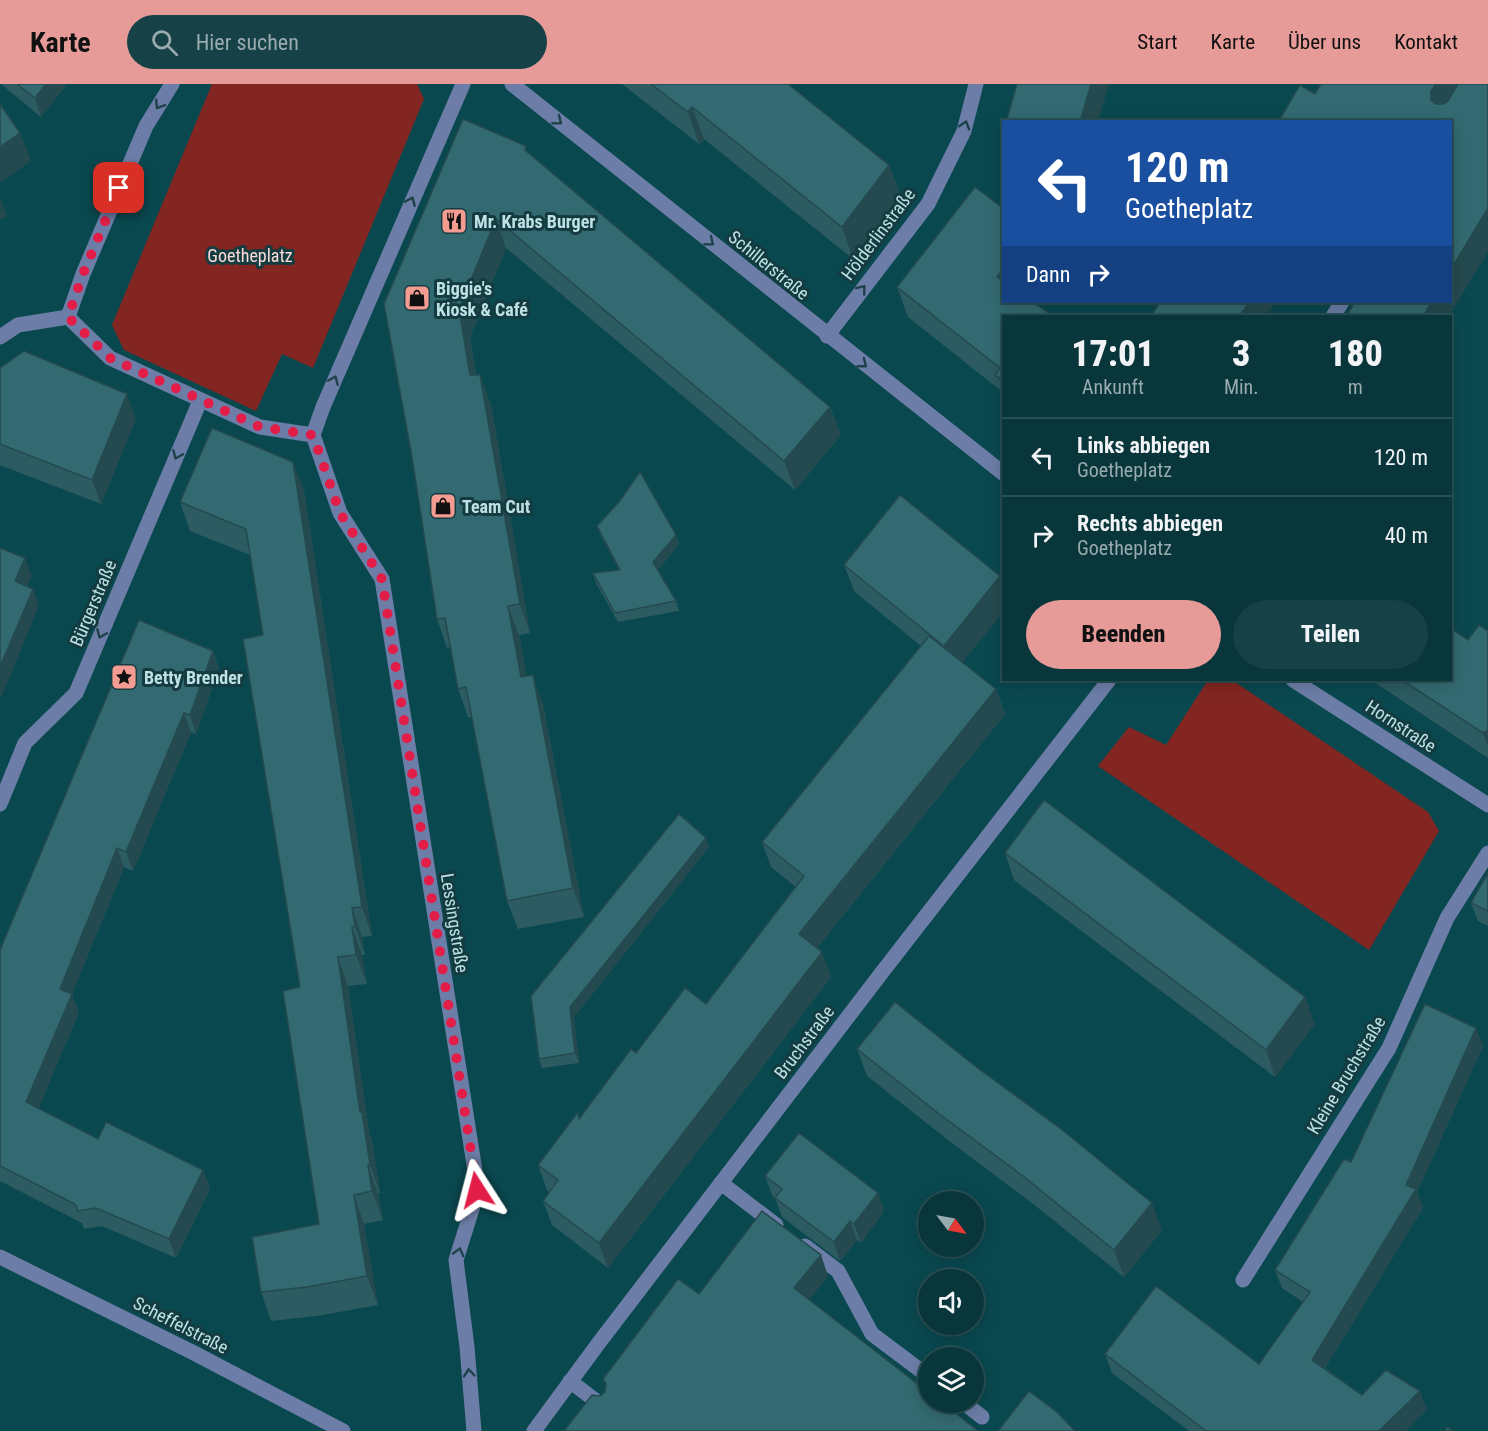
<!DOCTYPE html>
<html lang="de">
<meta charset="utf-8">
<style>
:root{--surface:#08363b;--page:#164146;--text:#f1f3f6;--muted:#98abaf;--line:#295055;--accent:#e69b98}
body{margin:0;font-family:"Roboto Condensed",sans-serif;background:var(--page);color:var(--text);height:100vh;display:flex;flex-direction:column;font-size:22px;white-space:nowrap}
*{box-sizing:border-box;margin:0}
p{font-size:20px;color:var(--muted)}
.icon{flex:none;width:33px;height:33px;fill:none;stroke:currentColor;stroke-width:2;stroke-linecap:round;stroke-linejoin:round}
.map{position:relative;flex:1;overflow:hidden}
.panel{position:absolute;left:1002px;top:231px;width:450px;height:366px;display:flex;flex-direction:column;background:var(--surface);border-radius:0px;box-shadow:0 3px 15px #0003,0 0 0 2px var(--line)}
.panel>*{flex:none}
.guide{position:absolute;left:1002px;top:36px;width:450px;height:183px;border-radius:0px;box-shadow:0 3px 15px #0003,0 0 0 2px var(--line);background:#1a4fa0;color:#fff;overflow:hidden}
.needle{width:39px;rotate:122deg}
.buttons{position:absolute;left:918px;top:1107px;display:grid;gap:12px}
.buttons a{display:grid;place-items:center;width:66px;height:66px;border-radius:50%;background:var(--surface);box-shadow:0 3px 15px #0003,0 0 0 2px var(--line);font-size:30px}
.pin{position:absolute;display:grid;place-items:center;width:51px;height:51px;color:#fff;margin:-26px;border-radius:12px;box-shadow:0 3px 9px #0006}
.me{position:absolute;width:66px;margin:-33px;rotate:351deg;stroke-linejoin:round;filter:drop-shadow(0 0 4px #0008)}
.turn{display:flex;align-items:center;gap:21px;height:126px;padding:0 24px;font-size:27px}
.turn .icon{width:78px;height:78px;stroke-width:2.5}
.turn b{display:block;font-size:42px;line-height:51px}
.then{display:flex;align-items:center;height:57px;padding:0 24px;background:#0003;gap:12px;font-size:22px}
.eta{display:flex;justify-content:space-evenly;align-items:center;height:102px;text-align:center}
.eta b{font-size:36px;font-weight:800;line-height:42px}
.action{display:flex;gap:12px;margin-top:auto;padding:12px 24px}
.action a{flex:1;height:69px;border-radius:36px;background:var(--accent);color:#111;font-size:24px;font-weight:800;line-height:69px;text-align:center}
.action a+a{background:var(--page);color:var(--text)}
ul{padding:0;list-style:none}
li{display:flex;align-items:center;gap:18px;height:78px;padding:0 24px;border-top:2px solid var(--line)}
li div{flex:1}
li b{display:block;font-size:22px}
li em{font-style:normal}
header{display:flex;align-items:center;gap:36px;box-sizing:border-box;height:84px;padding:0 30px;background:var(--accent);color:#111}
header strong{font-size:28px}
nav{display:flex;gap:33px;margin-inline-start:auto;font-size:21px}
.search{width:420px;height:54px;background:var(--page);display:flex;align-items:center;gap:15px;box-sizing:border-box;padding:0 21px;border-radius:33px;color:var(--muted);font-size:22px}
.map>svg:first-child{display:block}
.green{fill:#832622}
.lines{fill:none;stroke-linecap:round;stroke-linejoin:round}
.minor{stroke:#6c7ea7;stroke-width:15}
.wall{fill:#2c5b61}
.shaded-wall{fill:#244a4f}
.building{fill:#336a71;stroke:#244a4f;stroke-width:1.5}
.oneway{stroke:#1d424a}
.route{stroke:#e11d48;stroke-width:10;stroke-dasharray:0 18}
.labels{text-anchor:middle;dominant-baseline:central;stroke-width:6;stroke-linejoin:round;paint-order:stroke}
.poi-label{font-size:18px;font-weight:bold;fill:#bee1e6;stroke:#143b40;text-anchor:start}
.street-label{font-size:18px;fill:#bee1e6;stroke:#143b40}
.park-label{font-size:18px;fill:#fbdbd7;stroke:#143b40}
</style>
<header>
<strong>Karte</strong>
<div class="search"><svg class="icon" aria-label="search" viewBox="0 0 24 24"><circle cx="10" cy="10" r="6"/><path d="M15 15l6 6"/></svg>Hier suchen</div>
<nav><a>Start</a><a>Karte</a><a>Über uns</a><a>Kontakt</a></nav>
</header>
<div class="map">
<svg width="1488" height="1347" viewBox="0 0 1488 1347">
<rect width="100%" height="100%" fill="#0a484f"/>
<g class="green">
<polygon points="212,0 417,0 424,15 313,284 282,270 256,327 124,266 112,241"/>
<polygon points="1208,596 1232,596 1428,728 1439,747 1369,866 1098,682 1129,643 1166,661"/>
</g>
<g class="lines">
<g class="minor">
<polyline points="172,0 146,42 83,190 68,233 110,274 260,343 313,351"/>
<polyline points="512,0 1004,390"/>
<polyline points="1333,232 1342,218"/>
<polyline points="827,252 928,120 964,47 976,0"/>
<polyline points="0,253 18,241 68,233"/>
<polyline points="313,351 340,429 382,495 478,1106 456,1176 467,1263 474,1347"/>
<polyline points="313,351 323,323 463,0"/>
<polyline points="1293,596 1488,721"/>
<polyline points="0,720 25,659 76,609 200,317"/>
<polyline points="721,1099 776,1141"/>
<polyline points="805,1162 838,1187 872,1250 928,1292"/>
<polyline points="0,1173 192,1268 343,1347"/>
<polyline points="1243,1196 1389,964 1447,834 1488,769"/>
<polyline points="570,1297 605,1324"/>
<polyline points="963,1318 982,1333"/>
<polyline points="534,1347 598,1260 883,887 1109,596"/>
</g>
</g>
<g class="wall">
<polygon points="1,0 67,0 41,33"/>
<polygon points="622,0 788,0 889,81 901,113 853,175 704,55 699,60"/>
<polygon points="529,70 830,323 841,351 795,406 506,164 470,253 476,291 491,320 530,549 519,551 526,593 543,620 584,833 518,845 507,817 472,633 468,633 458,605 450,563 447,564 437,535 412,373 384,220"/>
<polygon points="897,203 1004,232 1004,315 1000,306 908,233"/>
<polygon points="0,284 136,335 101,420 0,381"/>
<polygon points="304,406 372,852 362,853 365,871 362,871 367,900 348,902 369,1048 372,1056 380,1109 378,1110 383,1136 364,1140 378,1221 317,1232 271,1237 261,1208 319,1140 300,903 263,551 250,471 190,447 180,418"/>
<polygon points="597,442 679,460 658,486 676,517 679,527 618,538 596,499 593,489 619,486 601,452"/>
<polygon points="844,481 1000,492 1004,501 1004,527 962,578 996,605 1005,630 817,864 831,893 608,1184 552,1141 543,1117 549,1108 547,1106 538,1081 636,969 706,920 796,803 771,783 762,758 921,562 854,507"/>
<polygon points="1488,547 1488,674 1371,596 1450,596 1468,556"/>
<polygon points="213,567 219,585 196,650 191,648 133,787 124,783 72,910 79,928 38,1025 98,1055 203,1086 210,1105 176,1174 102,1142 84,1145 82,1139 0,1097 0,866"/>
<polygon points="706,754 709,763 574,933 579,979 542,984 539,975"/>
<polygon points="1005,769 1315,940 1275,993 1014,796"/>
<polygon points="1488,789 1488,842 1478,837 1471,819"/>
<polygon points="1483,962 1417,1108 1423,1124 1325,1284 1362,1311 1427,1326 1405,1347 1189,1347 1112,1289 1105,1270 1259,1280 1303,1218 1282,1204 1275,1186 1351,1078"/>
<polygon points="857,965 1162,1146 1124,1193 1032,1119 948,1056 867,992"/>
<polygon points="765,1092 878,1109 884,1127 861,1159 857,1156 840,1177 782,1133 775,1114 772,1111"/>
</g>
<g class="shaded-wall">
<polygon points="46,0 67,0 41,33 35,14"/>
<polygon points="1091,0 1109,0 1098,38 1080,38"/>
<polygon points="1436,0 1464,0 1441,38 1431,16 1431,7"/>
<polygon points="692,23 704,55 699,60 688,28"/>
<polygon points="20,49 31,77 0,99 0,63"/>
<polygon points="889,81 901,113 853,175 842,143"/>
<polygon points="0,113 7,132 0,136"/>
<polygon points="1488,124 1488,168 1449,232 1423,232 1432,218 1450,218 1450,187"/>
<polygon points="496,135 506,164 470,253 480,319 470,291 459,225"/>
<polygon points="1004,184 1004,211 997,193"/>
<polygon points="1249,218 1276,218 1267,232 1240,232"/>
<polygon points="480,291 491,320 530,549 520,520"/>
<polygon points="127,310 136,335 101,420 92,396"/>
<polygon points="830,323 841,351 795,406 784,377"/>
<polygon points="293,378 304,406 372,852 362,823"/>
<polygon points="676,451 679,460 657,487 653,478"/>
<polygon points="25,474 32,492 22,515 15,497"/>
<polygon points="1000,492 1004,501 1004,527 954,589 944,562"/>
<polygon points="33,505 39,522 0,616 0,583"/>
<polygon points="508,522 519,551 532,622 521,593"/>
<polygon points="213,567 219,585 196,650 190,631"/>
<polygon points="533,591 543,620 584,833 573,804"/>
<polygon points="996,605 1005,630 808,875 799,850"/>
<polygon points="184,629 191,648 133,787 126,768"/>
<polygon points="1488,646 1488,663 1483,649"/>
<polygon points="706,754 709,763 574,933 579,979 575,969 570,923"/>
<polygon points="117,764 124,783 72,910 79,928 33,1037 26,1018 60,905"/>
<polygon points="352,824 362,853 365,871 355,842"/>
<polygon points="352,843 362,871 367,900 356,871"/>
<polygon points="822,868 831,893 608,1184 599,1159"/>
<polygon points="338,873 348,902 369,1048 372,1056 380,1109 370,1081 360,1028"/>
<polygon points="1305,913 1315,940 1275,993 1266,966"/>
<polygon points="1476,944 1483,962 1417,1108 1423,1124 1319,1294 1312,1276 1406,1101"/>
<polygon points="368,1081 378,1110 383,1136 372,1107"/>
<polygon points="203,1086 210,1105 176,1174 169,1155"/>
<polygon points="878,1109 884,1127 861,1159 854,1140"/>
<polygon points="354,1111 364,1140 378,1221 367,1192"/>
<polygon points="1152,1119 1162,1146 1124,1193 1114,1166"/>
<polygon points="850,1137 857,1156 840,1177 834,1158"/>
<polygon points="821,1171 828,1192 802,1225 794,1204"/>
<polygon points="1420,1307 1427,1326 1405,1347 1379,1347"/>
</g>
<g class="building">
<polygon points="17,0 46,0 35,14"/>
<polygon points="651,0 788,0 889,81 842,143 692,23 688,28"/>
<polygon points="1017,0 1091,0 1080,38 1006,38"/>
<polygon points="1321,0 1436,0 1431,7 1431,16 1435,20 1444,20 1448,17 1458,0 1488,0 1488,124 1450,187 1450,38 1278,38 1300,1 1315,10"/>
<polygon points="0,20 20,49 0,63"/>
<polygon points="463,35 526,62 525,66 830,323 784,377 496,135 459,225 470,291 480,291 520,520 508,522 521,593 533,591 573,804 507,817 466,603 458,605 445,534 437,535 412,373 384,220"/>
<polygon points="1004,47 1004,58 1000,57"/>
<polygon points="975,103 1004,125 1004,184 997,193 1004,197 1004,218 1032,218 1054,232 1004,232 1004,297 995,291 1000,284 897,203"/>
<polygon points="1160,218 1249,218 1240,232 1151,232"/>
<polygon points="1355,218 1432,218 1423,232 1346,232"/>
<polygon points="24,267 127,310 92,396 0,360 0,284"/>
<polygon points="212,344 293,378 362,823 352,824 355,842 352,843 356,871 338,873 360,1028 362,1028 370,1081 368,1081 372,1107 354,1111 367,1192 307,1203 261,1208 252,1153 319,1140 283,907 300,903 243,555 263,551 246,445 180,418"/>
<polygon points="640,388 676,451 653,478 676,517 615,529 593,489 620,486 597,442 619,418"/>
<polygon points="900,411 1000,492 944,562 844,481"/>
<polygon points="0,464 25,474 15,497 33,505 0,583"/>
<polygon points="139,536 213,567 190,631 184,629 126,768 117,764 60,905 72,910 26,1018 98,1055 106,1038 203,1086 169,1155 96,1124 78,1127 75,1120 0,1082 0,866"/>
<polygon points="1479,541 1488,547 1488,646 1483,649 1402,596 1450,596 1450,544 1468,556"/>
<polygon points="929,552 996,605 799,850 822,868 599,1159 543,1117 558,1096 538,1081 578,1028 579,1035 631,965 636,969 685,904 706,920 804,792 762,758"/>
<polygon points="1044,716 1305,913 1266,966 1005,769"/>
<polygon points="679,730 706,754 570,923 575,969 539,975 531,912"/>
<polygon points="1488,789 1488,827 1471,819"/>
<polygon points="895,918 975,982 1061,1045 1152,1119 1114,1166 1023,1092 938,1029 857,965"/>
<polygon points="1425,920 1476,944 1406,1101 1416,1105 1312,1276 1362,1311 1386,1286 1420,1307 1379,1347 1206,1347 1105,1270 1156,1202 1259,1280 1310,1208 1275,1186 1344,1075 1351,1078"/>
<polygon points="799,1049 878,1109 854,1140 850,1137 834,1158 775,1114 782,1105 765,1092"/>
<polygon points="762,1127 821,1171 794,1204 928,1308 928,1318 942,1318 978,1347 564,1347 592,1311 600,1312 605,1308 606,1300 603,1295 678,1195 699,1210"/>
<polygon points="1029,1307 1058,1329 1074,1346 1073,1347 998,1347"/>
<polygon points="1447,1343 1453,1347 1445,1347"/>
</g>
<defs><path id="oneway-chevron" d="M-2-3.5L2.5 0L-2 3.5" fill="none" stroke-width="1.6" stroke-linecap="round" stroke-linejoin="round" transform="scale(1.5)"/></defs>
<g class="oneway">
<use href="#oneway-chevron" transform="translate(159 21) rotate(122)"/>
<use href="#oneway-chevron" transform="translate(558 37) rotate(39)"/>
<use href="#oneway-chevron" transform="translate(965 41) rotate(-73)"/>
<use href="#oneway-chevron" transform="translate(411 117) rotate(-67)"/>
<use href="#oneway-chevron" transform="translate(710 158) rotate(39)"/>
<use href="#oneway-chevron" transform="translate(862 205) rotate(-52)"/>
<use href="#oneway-chevron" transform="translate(863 280) rotate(38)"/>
<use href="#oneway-chevron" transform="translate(334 296) rotate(-67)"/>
<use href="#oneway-chevron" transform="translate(177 371) rotate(113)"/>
<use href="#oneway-chevron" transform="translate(101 550) rotate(113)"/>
<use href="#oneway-chevron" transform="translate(459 1168) rotate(-75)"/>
<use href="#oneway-chevron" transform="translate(469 1289) rotate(-95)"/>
</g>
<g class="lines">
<polyline class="route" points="119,104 83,190 68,233 110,274 260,343 313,351 340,429 382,495 477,1106"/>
</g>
<defs>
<symbol id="restaurant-square" viewBox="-11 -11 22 22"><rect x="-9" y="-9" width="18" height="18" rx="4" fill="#f59c92" stroke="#143b40"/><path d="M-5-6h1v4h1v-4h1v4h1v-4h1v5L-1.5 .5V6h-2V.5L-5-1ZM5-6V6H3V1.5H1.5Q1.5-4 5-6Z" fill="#111"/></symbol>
<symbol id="shop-square" viewBox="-11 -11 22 22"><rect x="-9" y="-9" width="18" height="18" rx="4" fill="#f59c92" stroke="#143b40"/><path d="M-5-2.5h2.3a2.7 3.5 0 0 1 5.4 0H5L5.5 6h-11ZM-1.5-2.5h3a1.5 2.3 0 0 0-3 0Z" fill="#111"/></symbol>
<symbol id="sight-square" viewBox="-11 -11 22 22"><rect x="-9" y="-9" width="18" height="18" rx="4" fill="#f59c92" stroke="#143b40"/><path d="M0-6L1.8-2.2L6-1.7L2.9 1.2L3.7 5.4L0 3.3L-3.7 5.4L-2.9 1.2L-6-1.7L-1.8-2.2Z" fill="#111"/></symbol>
</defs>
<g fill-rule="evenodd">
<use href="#restaurant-square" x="439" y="122" width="30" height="30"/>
<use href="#shop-square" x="402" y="199" width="30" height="30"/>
<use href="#shop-square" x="428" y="407" width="30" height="30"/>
<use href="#sight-square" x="109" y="578" width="30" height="30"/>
</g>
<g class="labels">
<g class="poi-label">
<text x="474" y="137">Mr. Krabs Burger</text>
<text x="436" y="204">Biggie's<tspan x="436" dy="21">Kiosk &amp; Café</tspan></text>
<text x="462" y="422">Team Cut</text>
<text x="144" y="593">Betty Brender</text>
</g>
<g class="street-label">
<text transform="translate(878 150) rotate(-53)">Hölderlinstraße</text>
<text transform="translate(769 181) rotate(39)">Schillerstraße</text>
<text transform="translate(93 519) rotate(-67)">Bürgerstraße</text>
<text transform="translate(1401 642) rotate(33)">Hornstraße</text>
<text transform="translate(455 839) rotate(81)">Lessingstraße</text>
<text transform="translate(804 958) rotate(-53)">Bruchstraße</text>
<text transform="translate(1346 991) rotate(-59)">Kleine Bruchstraße</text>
<text transform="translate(181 1241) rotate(27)">Scheffelstraße</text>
</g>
<g class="park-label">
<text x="250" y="171">Goetheplatz</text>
</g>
</g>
</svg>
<div class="buttons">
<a><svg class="needle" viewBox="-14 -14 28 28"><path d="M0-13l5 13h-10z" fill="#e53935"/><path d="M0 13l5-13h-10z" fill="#98abaf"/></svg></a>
<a><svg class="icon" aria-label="sound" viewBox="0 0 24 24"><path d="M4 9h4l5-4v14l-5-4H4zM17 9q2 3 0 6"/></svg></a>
<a><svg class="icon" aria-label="layers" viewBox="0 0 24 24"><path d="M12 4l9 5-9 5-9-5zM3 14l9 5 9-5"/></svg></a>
</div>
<div class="pin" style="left:119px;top:104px;background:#d93025"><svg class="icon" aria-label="arrive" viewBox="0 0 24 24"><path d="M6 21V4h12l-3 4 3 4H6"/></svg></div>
<svg class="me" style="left:477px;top:1106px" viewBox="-20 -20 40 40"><path d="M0-17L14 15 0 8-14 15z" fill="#e11d48" stroke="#fff" stroke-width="4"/></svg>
<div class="guide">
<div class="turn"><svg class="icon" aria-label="left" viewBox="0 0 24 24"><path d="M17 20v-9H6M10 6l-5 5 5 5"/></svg><div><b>120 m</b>Goetheplatz</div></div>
<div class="then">Dann<svg class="icon" aria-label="right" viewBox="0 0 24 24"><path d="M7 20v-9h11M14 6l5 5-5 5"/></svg></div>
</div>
<section class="panel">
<div class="eta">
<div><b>17:01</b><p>Ankunft</p></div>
<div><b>3</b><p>Min.</p></div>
<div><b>180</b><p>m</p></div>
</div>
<ul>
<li><svg class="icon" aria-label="left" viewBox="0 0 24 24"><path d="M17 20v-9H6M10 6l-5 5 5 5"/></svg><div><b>Links abbiegen</b><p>Goetheplatz</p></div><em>120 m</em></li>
<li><svg class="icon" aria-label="right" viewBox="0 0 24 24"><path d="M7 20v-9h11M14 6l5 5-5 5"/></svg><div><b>Rechts abbiegen</b><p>Goetheplatz</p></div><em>40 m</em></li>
</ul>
<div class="action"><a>Beenden</a><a>Teilen</a></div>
</section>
</div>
